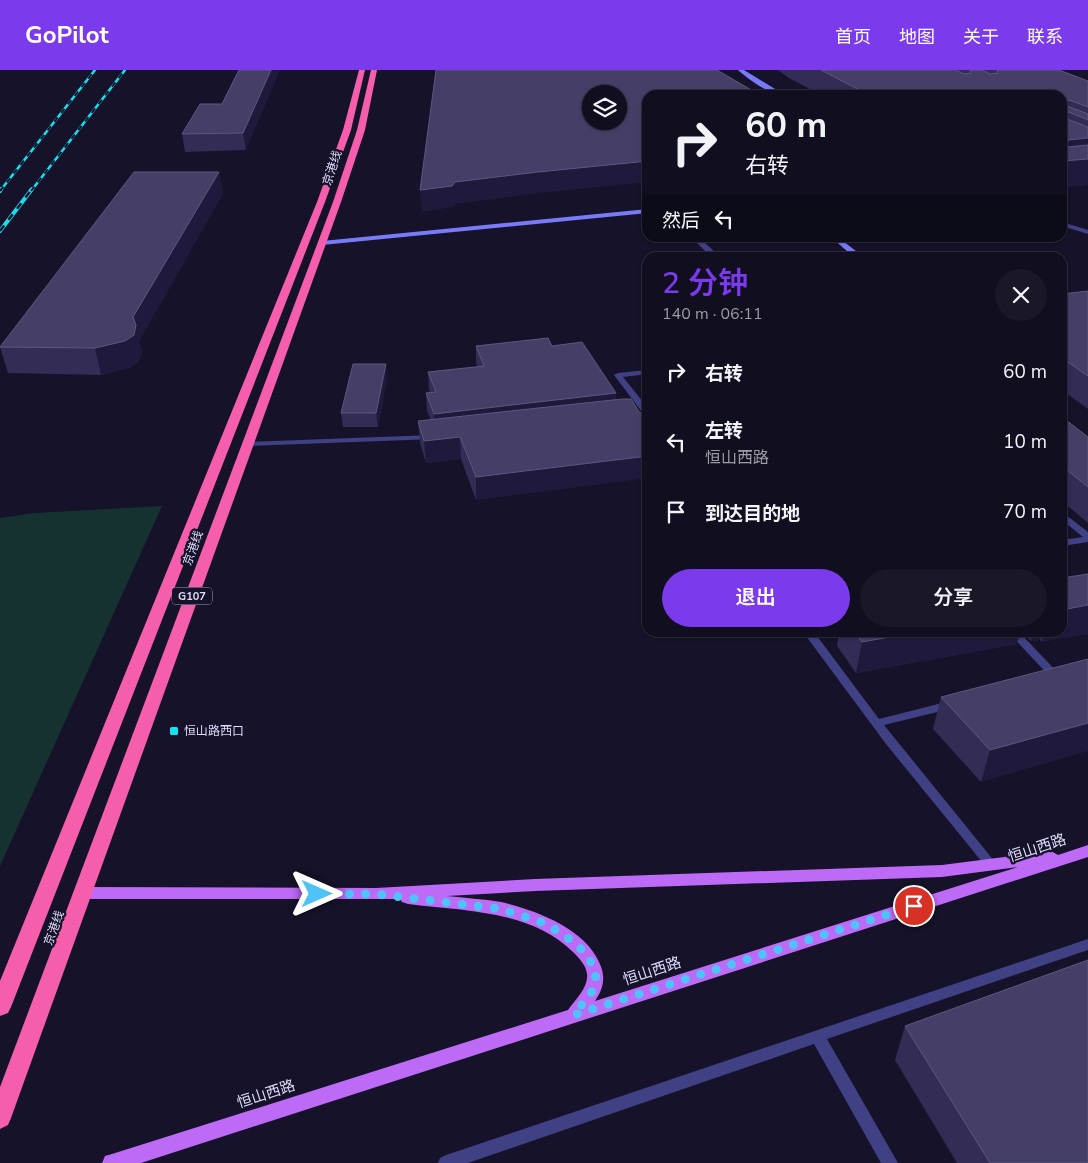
<!DOCTYPE html>
<html lang="zh">
<meta charset="utf-8">
<style>
:root{--surface:#100e1f;--page:#191728;--text:#f1f3f6;--muted:#9c9ca4;--line:#302e3d;--accent:#7c3aed}
body{margin:0;font-family:"Nunito Sans","Noto Sans SC",sans-serif;background:var(--page);color:var(--text);height:100vh;display:flex;flex-direction:column;font-size:19px;white-space:nowrap}
*{box-sizing:border-box;margin:0}
p{font-size:16px;color:var(--muted)}
.icon{flex:none;width:28px;height:28px;fill:none;stroke:currentColor;stroke-width:2;stroke-linecap:round;stroke-linejoin:round}
.map{position:relative;flex:1;overflow:hidden}
.details{position:absolute;left:642px;top:182px;width:425px;height:385px;display:flex;flex-direction:column;background:var(--surface);border-radius:15px;box-shadow:0 1px 4px #0004,0 0 0 1px var(--line)}
.details>*{flex:none}
.guide{position:absolute;left:642px;top:20px;width:425px;height:152px;border-radius:15px;box-shadow:0 1px 4px #0004,0 0 0 1px var(--line);background:#100e1f;color:var(--text);overflow:hidden}
.fabs{position:absolute;left:582px;top:15px;display:grid;gap:10px}
.fabs a{display:grid;place-items:center;width:45px;height:45px;border-radius:50%;background:var(--surface);box-shadow:0 1px 4px #0004,0 0 0 1px var(--line);font-size:25px}
.pin{position:absolute;display:grid;place-items:center;width:42px;height:42px;color:#fff;margin:-21px;border:2px solid #fff;border-radius:50%;box-shadow:0 1px 5px #0007}
.me{position:absolute;width:55px;margin:-28px;rotate:90deg;stroke-linejoin:round;filter:drop-shadow(0 0 4px #0008)}
.turn{display:flex;align-items:center;gap:18px;height:105px;padding:0 20px;font-size:22px}
.turn .icon{width:65px;height:65px;stroke-width:2.5}
.turn b{display:block;font-size:35px;line-height:42px}
.then{display:flex;align-items:center;height:48px;padding:0 20px;background:#0003;gap:10px;font-size:19px}
.round{display:grid;place-items:center;flex:none;width:52px;height:52px;border-radius:26px;background:var(--page)}
.head{display:flex;align-items:center;justify-content:space-between;height:85px;padding:0 20px}
h1{font-size:30px;font-weight:600;line-height:38px;color:var(--accent)}
.button{display:flex;gap:10px;margin-top:auto;padding:10px 20px}
.button a{flex:1;height:58px;border-radius:30px;background:var(--accent);color:#fff;font-size:20px;font-weight:600;line-height:58px;text-align:center}
.button a+a{background:var(--page);color:var(--text)}
ul{padding:0;list-style:none}
li{display:flex;align-items:center;gap:15px;height:70px;padding:0 20px}
li div{flex:1}
li b{display:block;font-size:19px}
li em{font-style:normal}
header{display:flex;align-items:center;gap:30px;box-sizing:border-box;height:70px;padding:0 25px;background:var(--accent);color:#fff}
header strong{font-size:24px}
nav{display:flex;gap:28px;margin-inline-start:auto;font-size:18px}
.map>svg:first-child{display:block}
.green{fill:#153230}
.lines{fill:none;stroke-linecap:round;stroke-linejoin:round}
.lane{fill:#404084;fill-rule:evenodd}
.street{fill:#404084;fill-rule:evenodd}
.secondary{fill:#797af7;fill-rule:evenodd}
.primary{fill:#bd6af6;fill-rule:evenodd}
.highway{fill:#f55eac;fill-rule:evenodd}
.rail-far1-casing{stroke:#14e2f1;stroke-width:2.5}
.rail-casing{stroke:#14e2f1;stroke-width:4}
.rail-far1{stroke:#151229;stroke-width:2;stroke-dasharray:5.5;stroke-linecap:butt}
.rail{stroke:#151229;stroke-width:2.5;stroke-dasharray:7;stroke-linecap:butt}
.wall{fill:#332c55}
.shaded-wall{fill:#1f1a3c}
.building{fill:#453f67;stroke:#5d587e;fill-rule:evenodd}
.route{stroke:#4fc3f7;stroke-width:9;stroke-dasharray:0 16.2}
.poi-dot{fill:#14e2f1;stroke:#151229;stroke-width:2}
.labels{text-anchor:middle;dominant-baseline:central;stroke-width:4.5;stroke-linejoin:round;paint-order:stroke}
.shield{fill:#151229;stroke:#a29fbd;stroke-width:1}
.shield-label{font-size:11px;font-weight:bold;fill:#dedcfd}
.street-label{font-size:12px;fill:#dedcfd;stroke:#151229}
.poi-label{font-size:12px;fill:#dedcfd;stroke:#151229;text-anchor:start}
.near-street-label{font-size:15px;fill:#dedcfd;stroke:#151229}
</style>
<header>
<strong>GoPilot</strong>
<nav><a>首页</a><a>地图</a><a>关于</a><a>联系</a></nav>
</header>
<div class="map">
<svg width="1088" height="1093" viewBox="0 0 1088 1093">
<rect width="100%" height="100%" fill="#151229"/>
<polygon class="green" points="162,436 0,796 0,448 34,443"/>
<g class="lines">
<g class="lane">
<polygon points="648,300 648,304 623,307 648,338 648,346 645,346 614,305 618,303"/>
<polygon points="432,365 436,367 435,369 248,376 244,374 248,372"/>
<polygon points="1062,442 1088,462 1088,472 1062,476 1062,470 1083,467 1062,450"/>
<polygon points="803,562 814,562 879,649 950,631 954,632 955,635 954,638 884,655 995,792 997,795 995,798 991,800 987,798 886,674"/>
<polygon points="1008,562 1019,562 1061,606 1062,608 1061,610 1053,610"/>
<polygon points="1088,869 1088,880 827,969 898,1093 881,1093 814,974 468,1093 438,1093 440,1088 446,1085"/>
</g>
<g class="street">
<polygon points="1062,152 1088,160 1088,164 1062,156"/>
<polygon points="692,168 700,168 721,188 712,188"/>
</g>
<g class="secondary">
<path d="M738,0H744L785,25C770,25 749,10 738,0Z"/>
<polygon points="648,139 648,143 322,175 318,173 322,171"/>
<polygon points="832,168 839,168 865,188 855,188"/>
</g>
<path class="primary" d="M1088,775V787L141,1093H102L105,1086L112,1084L568,940C575,930 589,917 587,904C586,895 579,888 573,882C531,840 463,841 408,834L402,832L400,829H83L77,827L75,823L77,819L83,817L376,818L535,809L942,795L1051,781L1058,785ZM1018,797L595,931C604,918 606,906 599,892C584,858 535,840 501,832C483,829 465,828 447,826L535,821L942,807Z"/>
<g class="highway">
<polygon points="359,0 365,0 351,60 325,132 11,937 8,943 0,946 0,911 317,132 343,60"/>
<polygon points="371,0 377,0 365,60 341,132 11,1048 8,1055 0,1059 0,1017 333,132 357,60"/>
</g>
<defs>
<g id="rail-far1">
<polyline points="0,121 95,0"/>
<polyline points="31,121 125,0"/>
</g>
<g id="rail">
<polyline points="0,121 1,119"/>
<polyline points="0,161 32,119"/>
</g>
</defs>
<use href="#rail-far1" class="rail-far1-casing"/>
<use href="#rail" class="rail-casing"/>
<use href="#rail-far1" class="rail-far1"/>
<use href="#rail" class="rail"/>
</g>
<g class="wall">
<polygon points="239,0 246,80 185,82 182,64 222,34"/>
<polygon points="778,0 1059,0 1088,11 1088,115 1062,117 1062,25 821,25 789,8"/>
<polygon points="223,123 139,271 142,281 139,291 131,297 101,305 8,303 0,277"/>
<polygon points="1088,221 1088,339 1062,320 1062,224"/>
<polygon points="476,276 552,276 616,323 616,329 476,430 461,389 426,393 420,373 418,351 431,350 427,341 426,323 430,322 429,320 428,302 478,297 476,293"/>
<polygon points="387,308 378,357 343,357 341,343"/>
<polygon points="1062,347 1088,367 1088,453 1062,431"/>
<polygon points="839,562 1020,562 1017,574 856,603 837,576"/>
<polygon points="1021,562 1062,562 1042,572 1040,570 1031,571"/>
<polygon points="1088,589 981,712 933,659 941,627"/>
<polygon points="905,956 1088,1093 957,1093 895,990"/>
</g>
<g class="shaded-wall">
<polygon points="271,0 280,0 246,80 243,63"/>
<polygon points="1088,68 1088,115 1062,117 1062,91 1068,70"/>
<polygon points="648,91 648,112 538,123 456,134 453,137 422,142 420,120 455,112 538,102"/>
<polygon points="219,102 223,123 139,271 142,281 139,291 131,297 101,305 95,278 133,247"/>
<polygon points="386,294 387,308 378,357 376,343"/>
<polygon points="616,323 615,341 435,362 434,344"/>
<polygon points="460,367 461,389 426,393 424,371"/>
<polygon points="648,386 648,408 476,430 476,407"/>
<polygon points="1088,535 1088,564 1042,572 1044,562 1062,562 1062,540"/>
<polygon points="917,562 1020,562 1017,574 856,603 862,572"/>
<polygon points="1033,562 1042,562 1040,570 1031,571"/>
<polygon points="1088,653 1088,681 981,712 990,680"/>
</g>
<g class="building">
<polygon points="239,0 271,0 243,63 182,64 200,34 222,34"/>
<path d="M436,0H717L760,25H648V91L538,102L455,112L452,116L420,120ZM591,24H619V51H591Z"/>
<polygon points="821,0 956,0 964,4 971,3 970,0 982,0 990,4 998,3 997,0 1059,0 1088,11 1088,37 1069,30 1066,32 1067,36 1088,44 1088,50 1069,42 1066,44 1067,49 1088,57 1088,68 1068,70 1067,77 1088,75 1088,89 1062,91 1062,25 869,25"/>
<polygon points="134,102 219,102 133,247 136,255 134,265 125,271 95,278 0,277"/>
<polygon points="1088,221 1088,306 1062,288 1062,224"/>
<polygon points="548,268 552,276 582,272 616,323 434,344 426,323 436,322 428,302 484,296 476,276"/>
<polygon points="353,294 386,294 376,343 341,343"/>
<polygon points="622,329 631,329 640,343 648,341 648,386 476,407 460,367 424,371 418,351"/>
<polygon points="1062,347 1088,367 1088,417 1062,396"/>
<polygon points="1088,504 1088,535 1062,540 1062,508"/>
<polygon points="855,562 917,562 862,572"/>
<polygon points="1088,589 1088,653 990,680 941,627"/>
<polygon points="1088,890 1088,1093 990,1093 905,956"/>
</g>
<g class="lines">
<polyline class="route" points="317,824 376,824 501,839 547,854 575,873 588,886 596,904 593,920 574,945 914,836"/>
</g>
<rect class="poi-dot" x="169" y="656" width="10" height="10" rx="2.5"/>
<g class="labels">
<rect class="shield" x="172" y="517.5" width="40" height="17" rx="4"/>
<g class="shield-label">
<text x="192" y="526">G107</text>
</g>
<g class="street-label">
<text transform="translate(332 98) rotate(-72)">京港线</text>
<text transform="translate(193 478) rotate(-70)">京港线</text>
<text transform="translate(54 858) rotate(-70)">京港线</text>
</g>
<g class="poi-label">
<text x="184" y="661">恒山路西口</text>
</g>
<g class="near-street-label">
<text transform="translate(1037 778) rotate(-18)">恒山西路</text>
<text transform="translate(652 901) rotate(-18)">恒山西路</text>
<text transform="translate(266 1024) rotate(-18)">恒山西路</text>
</g>
</g>
</svg>
<div class="fabs">
<a><svg class="icon" aria-label="layers" viewBox="0 0 24 24"><path d="M12 4l9 5-9 5-9-5zM3 14l9 5 9-5"/></svg></a>
</div>
<div class="pin" style="left:914px;top:836px;background:#d93025"><svg class="icon" aria-label="arrive" viewBox="0 0 24 24"><path d="M6 21V4h12l-3 4 3 4H6"/></svg></div>
<svg class="me" style="left:317px;top:824px" viewBox="-20 -20 40 40"><path d="M0-17L14 15 0 8-14 15z" fill="#4fc3f7" stroke="#fff" stroke-width="4"/></svg>
<div class="guide">
<div class="turn"><svg class="icon" aria-label="right" viewBox="0 0 24 24"><path d="M7 20v-9h11M14 6l5 5-5 5"/></svg><div><b>60 m</b>右转</div></div>
<div class="then">然后<svg class="icon" aria-label="left" viewBox="0 0 24 24"><path d="M17 20v-9H6M10 6l-5 5 5 5"/></svg></div>
</div>
<section class="details">
<div class="head"><div><h1>2 分钟</h1><p>140 m · 06:11</p></div><a class="round"><svg class="icon" aria-label="close" viewBox="0 0 24 24"><path d="M6 6l12 12M18 6L6 18"/></svg></a></div>
<ul>
<li><svg class="icon" aria-label="right" viewBox="0 0 24 24"><path d="M7 20v-9h11M14 6l5 5-5 5"/></svg><div><b>右转</b></div><em>60 m</em></li>
<li><svg class="icon" aria-label="left" viewBox="0 0 24 24"><path d="M17 20v-9H6M10 6l-5 5 5 5"/></svg><div><b>左转</b><p>恒山西路</p></div><em>10 m</em></li>
<li><svg class="icon" aria-label="arrive" viewBox="0 0 24 24"><path d="M6 21V4h12l-3 4 3 4H6"/></svg><div><b>到达目的地</b></div><em>70 m</em></li>
</ul>
<div class="button"><a>退出</a><a>分享</a></div>
</section>
</div>
